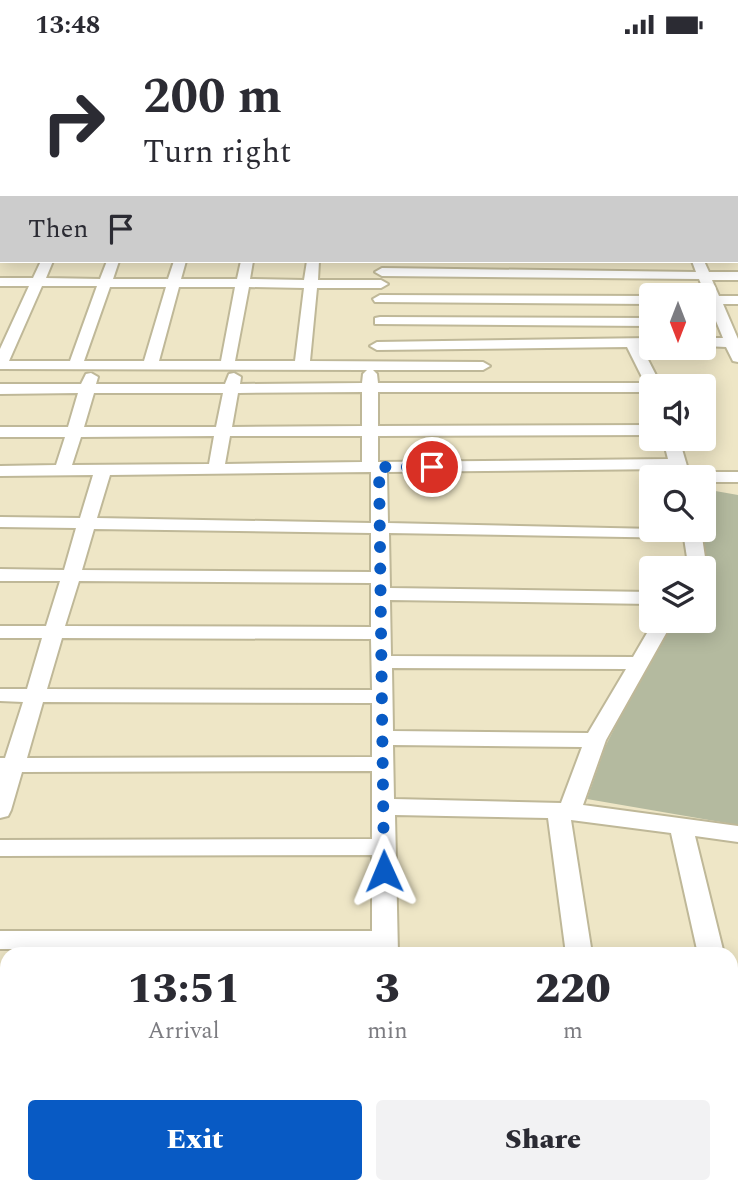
<!DOCTYPE html>
<style>
:root{--surface:#fff;--page:#f2f2f3;--text:#2b2b33;--muted:#7c7c81;--accent:#085ac4}
body{margin:0;font-family:Spectral,serif;background:var(--page);color:var(--text);height:100vh;display:flex;flex-direction:column;font-size:26px;white-space:nowrap}
*{box-sizing:border-box;margin:0}
p{font-size:23px;color:var(--muted)}
.icon{flex:none;width:38px;height:38px;fill:none;stroke:currentColor;stroke-width:2;stroke-linecap:round;stroke-linejoin:round}
.map{position:relative;flex:1;overflow:hidden}
.drawer{position:absolute;left:0px;top:898px;width:738px;height:247px;display:flex;flex-direction:column;background:var(--surface);border-radius:21px 21px 0 0;box-shadow:0 4px 18px #0003}
.drawer>*{flex:none}
.guide{position:absolute;left:0px;top:0px;width:738px;height:214px;box-shadow:0 4px 18px #0003;background:#fff;color:var(--text);overflow:hidden}
.needle{width:46px;rotate:180deg}
.fabs{position:absolute;left:639px;top:234px;display:grid;gap:14px}
.fabs a{display:grid;place-items:center;width:77px;height:77px;border-radius:7px;background:var(--surface);box-shadow:0 4px 18px #0003;font-size:35px}
.pin{position:absolute;display:grid;place-items:center;width:60px;height:60px;color:#fff;margin:-30px;border:4px solid #fff;border-radius:50%;box-shadow:0 2px 7px #0007}
.me{position:absolute;width:77px;margin:-38px;rotate:359deg;stroke-linejoin:round;filter:drop-shadow(0 0 5px #0008)}
.turn{display:flex;align-items:center;gap:24px;height:147px;padding:0 28px;font-size:32px}
.turn .icon{width:91px;height:91px;stroke-width:2.5}
.turn b{display:block;font-size:49px;line-height:60px}
.then{display:flex;align-items:center;height:66px;padding:0 28px;background:#0003;gap:14px;font-size:26px}
.eta{display:flex;justify-content:space-evenly;align-items:center;height:119px;text-align:center}
.eta b{font-size:42px;font-weight:800;line-height:49px}
.button{display:flex;gap:14px;margin-top:auto;padding:14px 28px}
.button a{flex:1;height:80px;border-radius:7px;background:var(--accent);color:#fff;font-size:28px;font-weight:800;line-height:80px;text-align:center}
.button a+a{background:var(--page);color:var(--text)}
.status{display:flex;justify-content:space-between;align-items:center;height:49px;padding:0 35px;background:var(--surface);direction:ltr}
.status svg{height:19px;fill:currentColor}
.map>svg:first-child{display:block}
.green{fill:#b4ba9f}
.lines{fill:none;stroke-linecap:round;stroke-linejoin:round}
.minor-casing{stroke:#bfb898;stroke-width:4}
.primary-casing{stroke:#bfb898;stroke-width:3}
.minor{fill:#fff;fill-rule:evenodd}
.primary{fill:#fff;fill-rule:evenodd}
.route{stroke:#085ac4;stroke-width:12;stroke-dasharray:0 21.6}
</style>
<div class="status"><b>13:48</b><svg viewBox="0 0 49 12"><path d="M0 12V9h3v3zM5 12V6h3v6zM10 12V3h3v9zM15 12V0h3v12zM26 1h20v11H26zM47 4h2v5h-2z"/></svg></div>
<div class="map">
<svg width="738" height="1144" viewBox="0 0 738 1144">
<rect width="100%" height="100%" fill="#eee6c6"/>
<polygon class="green" points="704,440 738,446 738,776 587,750 605,698 629,650 674,572 704,572 704,522 707,516 700,481 704,481 704,460 710,459"/>
<g class="lines">
<defs>
<g id="minor">
<rect x="272" y="0" width="10" height="2"/>
<rect x="320" y="0" width="10" height="2"/>
<rect x="369" y="0" width="10" height="2"/>
<rect x="414" y="0" width="10" height="2"/>
<rect x="452" y="0" width="10" height="2"/>
<rect x="598" y="0" width="10" height="2"/>
<polygon points="731,0 738,0 738,4"/>
<rect x="0" y="22" width="2" height="6"/>
<rect x="737" y="24" width="1" height="6"/>
<rect x="737" y="39" width="1" height="6"/>
<rect x="737" y="55" width="1" height="6"/>
<polygon points="0,61 2,61 0,68"/>
<rect x="737" y="75" width="1" height="6"/>
<polygon points="0,80 2,80 0,87"/>
<rect x="737" y="92" width="1" height="6"/>
<rect x="0" y="98" width="2" height="6"/>
<rect x="0" y="145" width="2" height="8"/>
<rect x="737" y="165" width="1" height="8"/>
<polygon points="2,172 2,182 0,183 0,173"/>
<rect x="737" y="193" width="1" height="8"/>
<path d="M41,212H53L46,229L100,230L107,212H119L113,230H168L174,212H186L181,230H237L241,212H253L250,230L304,231L307,212H319L318,231H381L388,235L381,239H317L310,312L483,313L490,317L483,321H373L377,325L378,334H645L627,298L377,301L370,297L377,293L651,289V297H641L662,338H651V343H378V377L651,376V386L378,387V413L668,410L663,390H679L687,417L696,423H738V433H704V429H682L668,420L387,423L388,474L701,481L706,515L703,520H685L688,515L684,489L389,484L390,539L651,543V555L390,551L391,607L633,608L654,572H673L606,691L583,756L738,777V793L695,787L724,905H698L671,784L571,771L592,905H566L548,769L395,766L398,905H372V901L0,900V882H372V806L0,807V791L372,790V722L22,723L11,761L8,767L0,769V709H5L23,653L0,652V640H27L42,589H0V577H46L60,532H0V520L64,521L76,479L0,478V468L80,469L93,426L0,427V417L56,416L65,388H0V378H68L78,344L0,345V335H81L86,325L91,324L98,328L96,335H225L229,325L234,324L241,328L240,335L362,334L363,325L367,321L0,320V300L29,237H0V229H33ZM42,237H97L70,312H9ZM110,238H166L144,312H84ZM179,238H235L221,312H159ZM249,238L304,239L295,312H235ZM362,343V377L232,378L238,344ZM94,344H223L216,378H84ZM214,387L209,415L72,416L81,388ZM230,387H362V413L225,415ZM371,423V474L97,469L110,426ZM94,480L371,484V523L82,521ZM79,532L371,534V578L65,577ZM62,589L371,590L372,641L47,640ZM392,619L626,620L588,684L393,682ZM43,653L372,654V708L27,709ZM393,696L582,698L561,754L394,750Z"/>
<polygon points="692,212 704,212 709,223 738,223 738,231 712,231 719,247 738,247 738,255 723,255 738,290 738,313 733,312 726,298 704,297 704,289 723,289 709,255 704,255 706,247 699,230 382,227 375,223 382,219 696,223"/>
<polygon points="380,246 651,247 651,255 375,253 373,250"/>
<polygon points="380,268 651,269 651,277 375,275 375,269"/>
<rect x="732" y="948" width="6" height="20"/>
<polygon points="732,977 738,979 738,1026 732,1024"/>
<rect x="0" y="997" width="7" height="22"/>
<polygon points="619,1138 648,1138 650,1144 620,1144"/>
</g>
<g id="primary">
<rect x="0" y="115" width="2" height="10"/>
<rect x="737" y="126" width="1" height="10"/>
</g>
</defs>
<use href="#minor" class="minor-casing"/>
<use href="#primary" class="primary-casing"/>
<use href="#minor" class="minor"/>
<use href="#primary" class="primary"/>
</g>
<g class="lines">
<polyline class="route" points="384,822 379,418 432,418"/>
</g>
</svg>
<div class="fabs">
<a><svg class="needle" viewBox="-14 -14 28 28"><path d="M0-13l5 13h-10z" fill="#e53935"/><path d="M0 13l5-13h-10z" fill="#7c7c81"/></svg></a>
<a><svg class="icon" aria-label="sound" viewBox="0 0 24 24"><path d="M4 9h4l5-4v14l-5-4H4zM17 9q2 3 0 6"/></svg></a>
<a><svg class="icon" aria-label="search" viewBox="0 0 24 24"><circle cx="10" cy="10" r="6"/><path d="M15 15l6 6"/></svg></a>
<a><svg class="icon" aria-label="layers" viewBox="0 0 24 24"><path d="M12 4l9 5-9 5-9-5zM3 14l9 5 9-5"/></svg></a>
</div>
<div class="pin" style="left:432px;top:418px;background:#d93025"><svg class="icon" aria-label="arrive" viewBox="0 0 24 24"><path d="M6 21V4h12l-3 4 3 4H6"/></svg></div>
<svg class="me" style="left:384px;top:822px" viewBox="-20 -20 40 40"><path d="M0-17L14 15 0 8-14 15z" fill="#085ac4" stroke="#fff" stroke-width="4"/></svg>
<div class="guide">
<div class="turn"><svg class="icon" aria-label="right" viewBox="0 0 24 24"><path d="M7 20v-9h11M14 6l5 5-5 5"/></svg><div><b>200 m</b>Turn right</div></div>
<div class="then">Then<svg class="icon" aria-label="arrive" viewBox="0 0 24 24"><path d="M6 21V4h12l-3 4 3 4H6"/></svg></div>
</div>
<section class="drawer">
<div class="eta">
<div><b>13:51</b><p>Arrival</p></div>
<div><b>3</b><p>min</p></div>
<div><b>220</b><p>m</p></div>
</div>
<div class="button"><a>Exit</a><a>Share</a></div>
</section>
</div>
